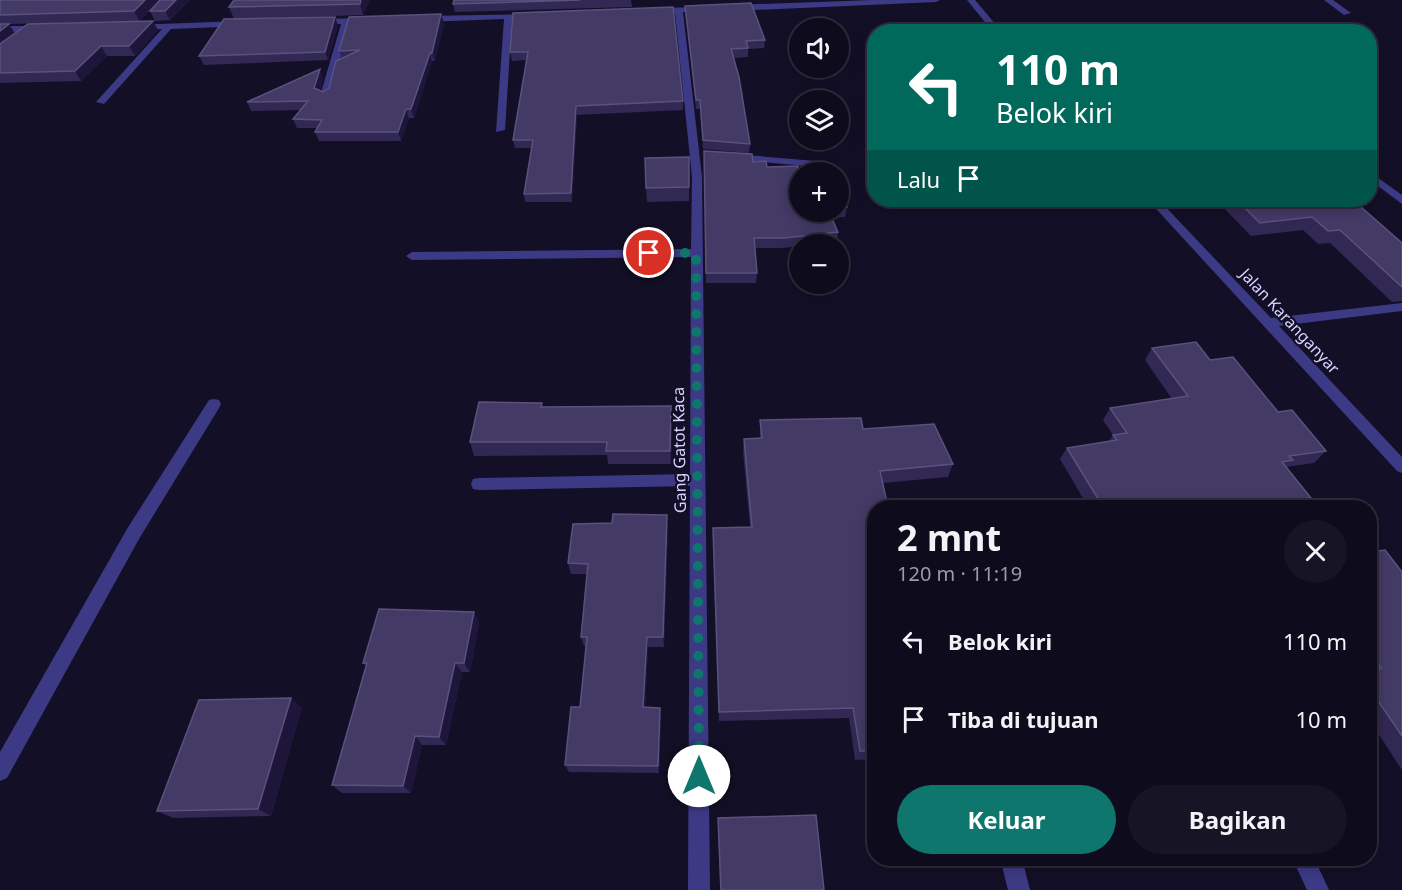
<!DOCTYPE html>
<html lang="id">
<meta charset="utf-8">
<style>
:root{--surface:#0e0b1c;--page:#171425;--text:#f1f3f6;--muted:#9b9ba3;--line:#2e2b3b;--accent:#0f766e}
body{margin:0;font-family:"Noto Sans",sans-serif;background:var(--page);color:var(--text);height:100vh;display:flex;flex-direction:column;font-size:22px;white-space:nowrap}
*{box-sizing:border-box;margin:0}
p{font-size:20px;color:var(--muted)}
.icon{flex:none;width:33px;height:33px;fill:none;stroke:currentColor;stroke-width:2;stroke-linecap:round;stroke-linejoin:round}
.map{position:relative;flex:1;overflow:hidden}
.drawer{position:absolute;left:867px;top:500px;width:510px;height:366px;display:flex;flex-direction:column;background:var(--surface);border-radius:24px;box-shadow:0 3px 15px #0003,0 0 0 2px var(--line)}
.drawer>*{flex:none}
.guide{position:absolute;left:867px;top:24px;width:510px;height:183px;border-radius:24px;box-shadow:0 3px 15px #0003,0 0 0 2px var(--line);background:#00695c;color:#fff;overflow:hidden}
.fabs{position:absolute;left:789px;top:18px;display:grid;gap:12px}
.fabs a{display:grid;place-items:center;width:60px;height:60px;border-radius:50%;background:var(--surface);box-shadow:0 3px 15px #0003,0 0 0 2px var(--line);font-size:30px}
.pin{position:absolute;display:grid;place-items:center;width:51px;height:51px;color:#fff;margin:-26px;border:3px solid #fff;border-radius:50%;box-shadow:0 2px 6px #0007}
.me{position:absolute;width:66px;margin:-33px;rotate:0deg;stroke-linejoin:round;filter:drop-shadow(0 0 4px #0008)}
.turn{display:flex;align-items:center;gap:21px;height:126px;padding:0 30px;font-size:27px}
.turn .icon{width:78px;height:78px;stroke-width:2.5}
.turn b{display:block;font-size:42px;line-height:51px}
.then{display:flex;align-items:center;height:57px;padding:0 30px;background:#0003;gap:12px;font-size:22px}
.round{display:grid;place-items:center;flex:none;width:63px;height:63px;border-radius:32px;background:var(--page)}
.summary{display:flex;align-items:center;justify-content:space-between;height:102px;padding:0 30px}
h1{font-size:36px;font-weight:700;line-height:45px}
.button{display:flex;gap:12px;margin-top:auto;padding:12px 30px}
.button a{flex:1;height:69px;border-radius:36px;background:var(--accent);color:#fff;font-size:24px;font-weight:700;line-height:69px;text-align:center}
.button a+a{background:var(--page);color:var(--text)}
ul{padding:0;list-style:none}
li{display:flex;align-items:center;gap:18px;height:78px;padding:0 30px}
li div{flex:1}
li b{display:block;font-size:22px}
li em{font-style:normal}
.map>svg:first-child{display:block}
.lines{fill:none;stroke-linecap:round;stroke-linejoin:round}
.service{fill:#3d3a85;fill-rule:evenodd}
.minor{fill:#3d3a85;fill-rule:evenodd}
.wall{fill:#312854}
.shaded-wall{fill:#1d163a}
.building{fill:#433a66;stroke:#5a527e;stroke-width:1.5}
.route{stroke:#0f766e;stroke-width:10;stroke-dasharray:0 18}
.labels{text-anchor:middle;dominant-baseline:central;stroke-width:4.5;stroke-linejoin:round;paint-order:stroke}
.street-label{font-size:16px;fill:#d9d4ff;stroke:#130f26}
</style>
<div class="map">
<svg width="1402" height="890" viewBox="0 0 1402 890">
<rect width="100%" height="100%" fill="#130f26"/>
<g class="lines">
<g class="service">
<polygon points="1370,172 1402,195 1402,204 1370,180"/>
<polygon points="214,399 219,400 221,404 219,408 139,539 7,778 0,781 0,752 127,529 209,400"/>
<polygon points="1292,858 1314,858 1329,890 1307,890"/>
</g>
<g class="minor">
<polygon points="873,0 940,0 936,2 732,11 728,8 732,5"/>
<polygon points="967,0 975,0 1002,32 993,32"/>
<polygon points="1324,0 1333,0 1351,13 1344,15"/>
<polygon points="708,7 709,9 705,12 683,12 702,177 710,890 688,890 690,486 479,490 473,489 471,484 473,479 479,478 690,474 691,257 412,260 406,256 412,252 691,249 692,177 675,13 654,14 650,11 654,8"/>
<polygon points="535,14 536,16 532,19 512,19 505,130 496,132 504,19 424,22 420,19 424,16"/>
<polygon points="367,18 370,19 370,23 350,24 330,96 322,98 320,96 341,24 319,25 315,22 319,19"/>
<polygon points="241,21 244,22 244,26 171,29 104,104 96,102 162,29 136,30 133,29 133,25"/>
<polygon points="0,26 40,26 44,29 40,32 0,32"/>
<polygon points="734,154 828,162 833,165 828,168 730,159 730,155"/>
<polygon points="1148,200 1159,200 1271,318 1402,303 1402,311 1279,326 1402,457 1402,473 1397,471"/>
<polygon points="1000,858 1022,858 1030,890 1008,890"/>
</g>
</g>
<g class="wall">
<polygon points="0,0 160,0 139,21 9,24 15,33 158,30 135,56 107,56 81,81 0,83"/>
<polygon points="160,0 190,0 170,20 155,21 150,11"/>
<polygon points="234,0 370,0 363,15 234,19 229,7"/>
<polygon points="454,0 631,0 632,7 455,12 453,4"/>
<polygon points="685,6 765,40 764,48 748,49 748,57 734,58 750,144 749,153 703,149 700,109 696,109 686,14"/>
<polygon points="513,13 683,101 683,110 577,115 572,202 525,202 524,194 531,148 515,148 513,140 527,60 512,61 510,52"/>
<polygon points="444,23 435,61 432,61 414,118 409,118 401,141 319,141 315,132 317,128 297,128 293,119 301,110 251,111 247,102 323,78 320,91 323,92 329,88 342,59 339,51"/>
<polygon points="338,25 328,60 204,65 199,56"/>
<polygon points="704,151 753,162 767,167 800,212 838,212 838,191 847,207 845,217 832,218 838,232 837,242 812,244 800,244 800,246 783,248 755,248 757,273 756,283 706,283"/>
<polygon points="689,157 689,201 647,202 646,188"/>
<polygon points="1218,200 1353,200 1402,243 1402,301 1392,302 1330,243 1318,244 1303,230 1251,236 1217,201"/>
<polygon points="1152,348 1210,360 1326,451 1314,463 1286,467 1311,498 1300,507 1088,507 1060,459 1067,448 1109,441 1113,435 1103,420 1110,408 1172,399 1145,360"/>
<polygon points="542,403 543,407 671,406 672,419 671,464 608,464 607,455 474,456 470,442"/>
<polygon points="760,420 863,429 953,464 948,477 883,483 874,507 874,759 855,760 849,718 719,721 713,528 750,527 743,452 744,439 760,438"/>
<polygon points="668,526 664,647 648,647 645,707 661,716 659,773 569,772 565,765 580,707 586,646 584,646 581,637 587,574 571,574 568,563"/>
<polygon points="1370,552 1402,572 1402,770 1370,721"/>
<polygon points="474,612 479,623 470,672 462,672 446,745 422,745 411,793 342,793 332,785 366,666 363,663"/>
<polygon points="302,707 271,816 173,818 157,811"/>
<polygon points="718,818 824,890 720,890"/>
</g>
<g class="shaded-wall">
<polygon points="145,0 160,0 139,21 134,11"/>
<polygon points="176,0 190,0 170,20 165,11"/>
<polygon points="361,0 370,0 363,15 360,4"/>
<polygon points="441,14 444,23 435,61 432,53"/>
<polygon points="335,17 338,25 328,60 325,52"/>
<polygon points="153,21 158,30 135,56 129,46"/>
<polygon points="9,24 15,34 0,46 0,31"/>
<polygon points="101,46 107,56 81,81 75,71"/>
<polygon points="430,53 432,61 414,118 411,109"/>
<polygon points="320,69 323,78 318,97 314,88"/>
<polygon points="576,106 577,115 572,202 571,193"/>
<polygon points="406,109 409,118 401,141 398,132"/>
<polygon points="671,406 672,419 671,464 670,451"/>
<polygon points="667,515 668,526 664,647 663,637"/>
<polygon points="474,612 479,623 470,672 464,663"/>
<polygon points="647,637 648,647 645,716 643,707"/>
<polygon points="455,663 462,672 446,745 439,737"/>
<polygon points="291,698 302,707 271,816 258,809"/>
<polygon points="660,708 661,716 659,773 658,766"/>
<polygon points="415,736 422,745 411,793 403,786"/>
</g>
<g class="building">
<polygon points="0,0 145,0 134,11 0,15"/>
<polygon points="160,0 176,0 165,11 150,11"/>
<polygon points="234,0 361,0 360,4 229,7"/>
<polygon points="454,0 580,0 453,4"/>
<polygon points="751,3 765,40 746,41 748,48 731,49 739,77 750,144 703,140 700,100 696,100 685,6"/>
<polygon points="673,7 683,101 576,106 571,193 524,194 533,140 513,140 528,52 510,52 513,13"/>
<polygon points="441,14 432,53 430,53 411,109 406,109 398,132 315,132 322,120 293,119 308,101 247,102 320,69 314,88 323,92 329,88 336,61 360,50 339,51 349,17"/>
<polygon points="335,17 325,52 199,56 224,19"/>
<polygon points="153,21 129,46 101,46 75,71 0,73 0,44 28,24"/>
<polygon points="0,24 9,24 0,31"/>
<polygon points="704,151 752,154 753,162 766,161 767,167 798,166 798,170 825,166 828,172 800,172 800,212 829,212 838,232 784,238 754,238 757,273 706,273"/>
<polygon points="689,157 689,187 646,188 645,158"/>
<polygon points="838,191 847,207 838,207"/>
<polygon points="1237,200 1353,200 1402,243 1402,287 1340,230 1328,231 1312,217 1260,223"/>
<polygon points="1196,342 1210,360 1233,357 1278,412 1292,410 1326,451 1289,456 1293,460 1282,462 1311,498 1248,507 1103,507 1067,448 1117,440 1113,435 1127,433 1110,408 1188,396 1152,348"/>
<polygon points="479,402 542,403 541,407 671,406 670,451 606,451 607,442 470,442"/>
<polygon points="861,418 863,429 934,424 953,464 880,471 888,507 874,507 874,751 860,751 853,708 719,712 713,528 752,527 744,439 762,438 760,420"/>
<polygon points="613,514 667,515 663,637 647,637 643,707 660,708 658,766 565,765 571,707 580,707 587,637 581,637 588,564 568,563 573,524 612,523"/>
<polygon points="1385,550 1402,572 1402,736 1370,689 1370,670 1381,668 1370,652 1370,552"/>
<polygon points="379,609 474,612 464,663 455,663 439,737 415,736 403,786 332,785 367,663 363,663"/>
<polygon points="291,698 258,809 157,811 199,700"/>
<polygon points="816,815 824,890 721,890 718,818"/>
</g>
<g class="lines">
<polyline class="route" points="649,253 696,253 699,776"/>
</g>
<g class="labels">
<g class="street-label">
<text transform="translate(1290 321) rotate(47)">Jalan Karanganyar</text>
<text transform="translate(679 450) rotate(-91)">Gang Gatot Kaca</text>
</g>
</g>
</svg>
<div class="fabs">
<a><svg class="icon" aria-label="sound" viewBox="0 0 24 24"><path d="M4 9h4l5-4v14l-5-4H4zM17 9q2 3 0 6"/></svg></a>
<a><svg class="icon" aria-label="layers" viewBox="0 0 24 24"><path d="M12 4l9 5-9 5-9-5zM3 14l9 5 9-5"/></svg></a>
<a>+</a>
<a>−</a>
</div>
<div class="pin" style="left:649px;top:253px;background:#d93025"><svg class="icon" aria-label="arrive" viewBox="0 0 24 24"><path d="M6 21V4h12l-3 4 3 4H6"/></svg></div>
<svg class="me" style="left:699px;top:776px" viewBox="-20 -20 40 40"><circle r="19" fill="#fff"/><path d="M0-13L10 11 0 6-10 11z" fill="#0f766e"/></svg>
<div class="guide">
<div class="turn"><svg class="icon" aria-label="left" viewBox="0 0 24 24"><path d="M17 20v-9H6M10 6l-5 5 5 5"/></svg><div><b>110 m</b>Belok kiri</div></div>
<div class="then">Lalu<svg class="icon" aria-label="arrive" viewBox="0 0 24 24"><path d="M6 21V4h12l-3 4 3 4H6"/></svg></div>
</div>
<section class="drawer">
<div class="summary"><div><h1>2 mnt</h1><p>120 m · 11:19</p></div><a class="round"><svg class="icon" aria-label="close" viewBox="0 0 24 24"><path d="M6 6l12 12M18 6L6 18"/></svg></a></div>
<ul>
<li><svg class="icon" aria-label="left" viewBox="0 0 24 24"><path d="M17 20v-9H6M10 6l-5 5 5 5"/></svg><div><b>Belok kiri</b></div><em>110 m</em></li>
<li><svg class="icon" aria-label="arrive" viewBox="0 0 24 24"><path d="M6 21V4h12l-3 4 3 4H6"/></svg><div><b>Tiba di tujuan</b></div><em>10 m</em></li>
</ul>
<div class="button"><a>Keluar</a><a>Bagikan</a></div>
</section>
</div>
